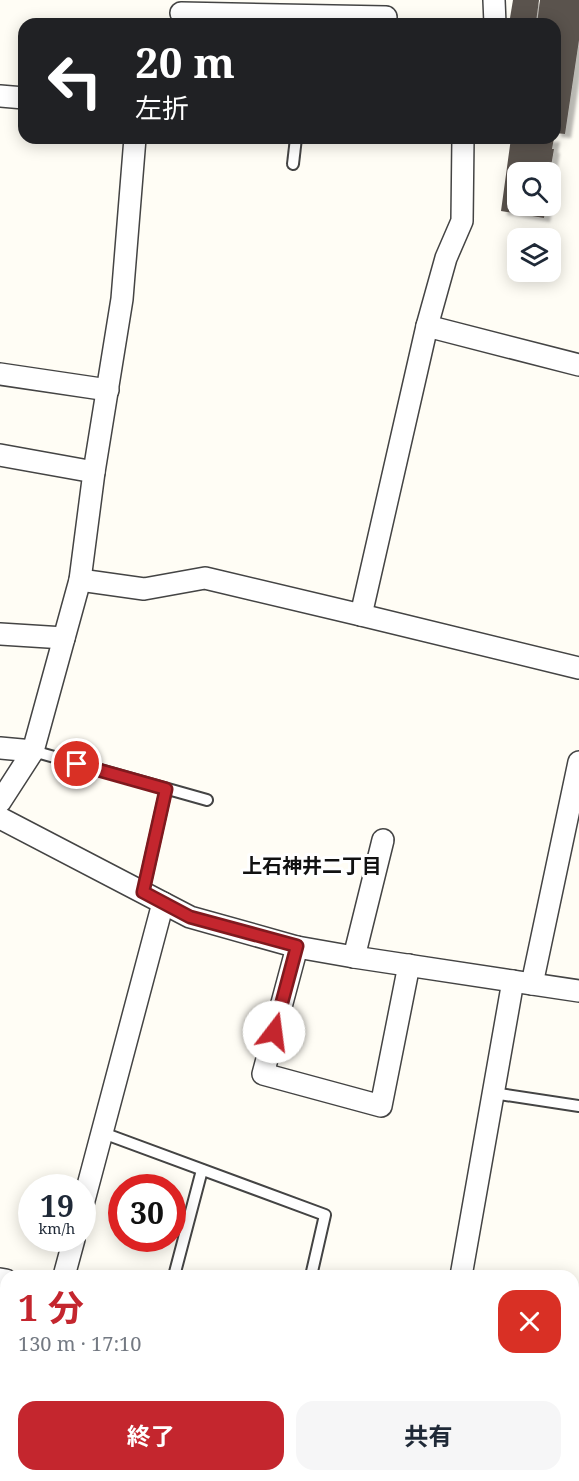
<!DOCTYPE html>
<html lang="ja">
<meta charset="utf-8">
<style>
:root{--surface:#fff;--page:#f6f6f7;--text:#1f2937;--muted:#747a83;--accent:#c4262e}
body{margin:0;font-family:"Noto Serif","Noto Sans JP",serif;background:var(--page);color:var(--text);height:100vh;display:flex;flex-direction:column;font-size:22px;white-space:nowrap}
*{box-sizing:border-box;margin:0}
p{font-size:20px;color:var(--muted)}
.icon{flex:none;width:33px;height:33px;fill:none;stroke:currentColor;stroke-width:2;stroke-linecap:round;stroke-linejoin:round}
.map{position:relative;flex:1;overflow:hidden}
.sheet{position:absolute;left:0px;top:1270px;width:579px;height:212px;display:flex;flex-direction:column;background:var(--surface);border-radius:18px 18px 0 0;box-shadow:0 3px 15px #0003}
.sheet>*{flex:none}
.guide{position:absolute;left:18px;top:18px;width:543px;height:126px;border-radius:18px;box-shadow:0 3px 15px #0003;background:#202124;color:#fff;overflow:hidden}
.tools{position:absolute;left:507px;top:162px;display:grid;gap:12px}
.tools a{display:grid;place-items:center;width:54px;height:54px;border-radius:12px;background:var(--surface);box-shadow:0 3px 15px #0003;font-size:30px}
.speed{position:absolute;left:18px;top:1174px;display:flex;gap:12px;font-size:30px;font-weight:700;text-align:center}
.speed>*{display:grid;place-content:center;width:78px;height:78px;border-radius:50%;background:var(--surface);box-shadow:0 3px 15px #0003;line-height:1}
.speed small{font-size:15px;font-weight:400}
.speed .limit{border:9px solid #d22;background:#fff;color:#111}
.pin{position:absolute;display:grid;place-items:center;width:51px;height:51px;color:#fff;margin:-26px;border:3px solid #fff;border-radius:50%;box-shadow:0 2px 6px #0007}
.me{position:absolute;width:66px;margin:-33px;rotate:15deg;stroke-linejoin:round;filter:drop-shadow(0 0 4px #0008)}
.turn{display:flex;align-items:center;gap:21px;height:126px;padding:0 18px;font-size:27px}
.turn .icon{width:78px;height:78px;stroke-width:2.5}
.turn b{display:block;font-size:42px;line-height:51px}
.round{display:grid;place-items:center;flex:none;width:63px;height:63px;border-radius:18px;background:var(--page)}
.headline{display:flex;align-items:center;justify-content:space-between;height:102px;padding:0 18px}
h1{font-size:36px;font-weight:700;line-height:45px;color:var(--accent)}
.button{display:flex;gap:12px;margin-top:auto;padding:12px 18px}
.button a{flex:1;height:69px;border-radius:18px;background:var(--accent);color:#fff;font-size:24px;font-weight:700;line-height:69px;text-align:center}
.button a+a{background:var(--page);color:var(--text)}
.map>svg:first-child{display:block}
.building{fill:#5a524d;filter:url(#shadow)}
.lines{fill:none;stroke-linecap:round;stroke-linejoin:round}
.service-casing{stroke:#444;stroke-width:14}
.minor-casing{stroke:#444;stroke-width:24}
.service{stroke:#fff;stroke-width:10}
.minor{stroke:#fff;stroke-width:21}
.route-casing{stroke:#7f191e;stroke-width:15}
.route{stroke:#c4262e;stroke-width:10}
.labels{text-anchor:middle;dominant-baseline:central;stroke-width:6;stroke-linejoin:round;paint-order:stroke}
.neighbourhood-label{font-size:20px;font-weight:bold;fill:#111;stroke:#fff}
</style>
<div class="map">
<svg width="579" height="1481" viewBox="0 0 579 1481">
<defs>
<filter id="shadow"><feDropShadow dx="6" dy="4" stdDeviation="1.5" flood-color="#0004"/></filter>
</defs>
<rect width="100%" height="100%" fill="#fffdf5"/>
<g class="building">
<polygon points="513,0 539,0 536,22 510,18"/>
<polygon points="540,0 579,0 579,40 565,134 555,133 555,24 537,24"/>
<polygon points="511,138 554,138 552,149 554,149 550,172 518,172 518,206 546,206 544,218 501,211"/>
</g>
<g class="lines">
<defs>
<g id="service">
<polyline points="293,164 296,138"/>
<polyline points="33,751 207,800"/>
<polyline points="143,892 166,789"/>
<polyline points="493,1093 579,1106"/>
<polyline points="103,1133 325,1215 311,1276"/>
<polyline points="174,1276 202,1170"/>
<polyline points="42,1481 43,1476"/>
<polyline points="237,1481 238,1476"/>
</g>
<g id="minor">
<polyline points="494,0 495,24"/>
<polyline points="181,13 386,17"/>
<polyline points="0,96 24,98"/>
<polyline points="427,326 579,365"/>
<polyline points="0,374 108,390"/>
<polyline points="0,455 94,472"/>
<polyline points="80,580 144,589 205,578 361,615 579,668"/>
<polyline points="361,615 427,326 446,258 462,221 463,138"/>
<polyline points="0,634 64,638"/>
<polyline points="0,748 33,751"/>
<polyline points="0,802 33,751 80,580 94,472 122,299 135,138"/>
<polyline points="0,818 190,917 297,947 354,957 579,991"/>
<polyline points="297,947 263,1074 381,1106 409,965"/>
<polyline points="354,957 383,840"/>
<polyline points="532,984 579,762"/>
<polyline points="82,1208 163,903"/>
<polyline points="64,1276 74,1239"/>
<polyline points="461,1276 513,981"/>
<polyline points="0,1279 6,1280"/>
<polyline points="573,1386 579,1387"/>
<polyline points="381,1481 382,1476"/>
<polyline points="566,1481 566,1476"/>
</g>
</defs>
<use href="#service" class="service-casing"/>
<use href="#minor" class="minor-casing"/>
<use href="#service" class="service"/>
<use href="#minor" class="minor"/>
</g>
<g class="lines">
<defs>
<polyline id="route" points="77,764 166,789 143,892 190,917 297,946 274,1032"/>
</defs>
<use href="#route" class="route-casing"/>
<use href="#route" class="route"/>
</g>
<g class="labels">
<g class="neighbourhood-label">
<text x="312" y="865">上石神井二丁目</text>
</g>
</g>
</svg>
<div class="tools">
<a><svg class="icon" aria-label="search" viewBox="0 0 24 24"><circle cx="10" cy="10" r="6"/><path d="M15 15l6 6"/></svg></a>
<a><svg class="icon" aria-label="layers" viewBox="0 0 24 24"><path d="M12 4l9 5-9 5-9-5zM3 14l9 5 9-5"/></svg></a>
</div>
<div class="speed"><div>19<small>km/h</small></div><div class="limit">30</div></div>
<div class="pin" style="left:77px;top:764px;background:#d93025"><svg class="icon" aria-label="arrive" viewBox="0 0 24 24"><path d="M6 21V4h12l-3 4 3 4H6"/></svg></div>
<svg class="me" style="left:274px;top:1032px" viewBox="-20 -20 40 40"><circle r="19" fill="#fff"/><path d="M0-13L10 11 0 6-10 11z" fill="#c4262e"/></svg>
<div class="guide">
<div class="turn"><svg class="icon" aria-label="left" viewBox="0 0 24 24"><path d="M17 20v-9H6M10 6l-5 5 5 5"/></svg><div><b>20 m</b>左折</div></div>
</div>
<section class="sheet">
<div class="headline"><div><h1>1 分</h1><p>130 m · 17:10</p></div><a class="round" style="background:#d93025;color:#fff"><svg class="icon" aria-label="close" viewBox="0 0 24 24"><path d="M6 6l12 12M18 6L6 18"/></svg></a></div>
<div class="button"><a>終了</a><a>共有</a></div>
</section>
</div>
